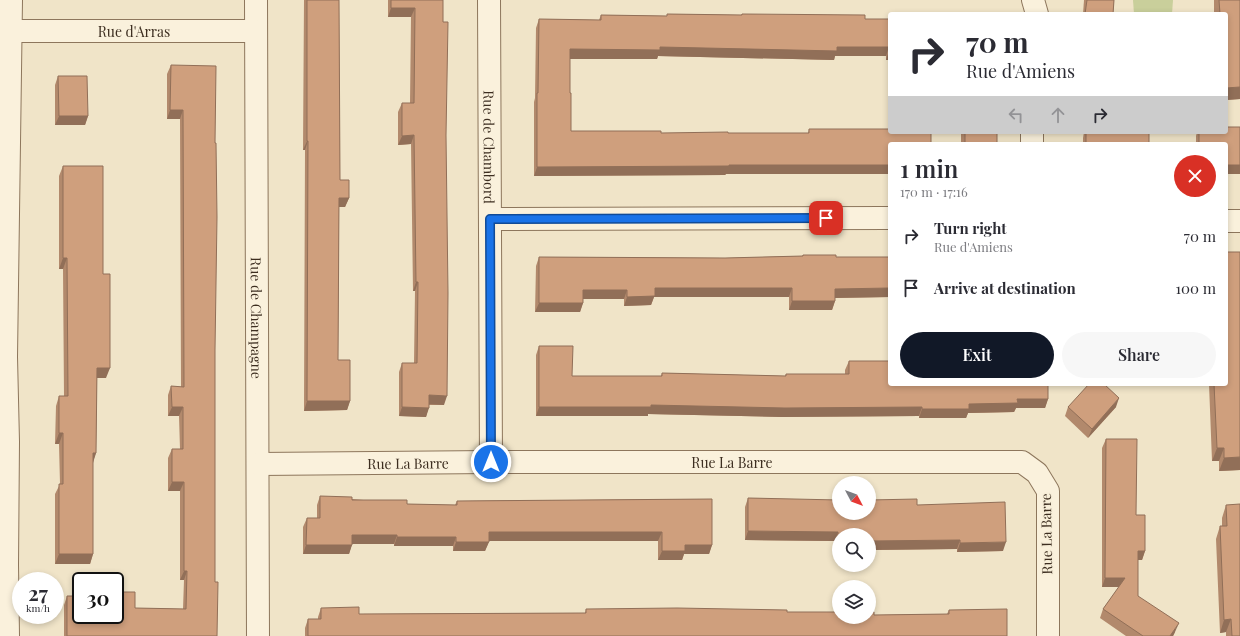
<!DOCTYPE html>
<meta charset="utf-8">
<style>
:root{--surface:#fff;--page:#f7f7f7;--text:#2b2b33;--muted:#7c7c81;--accent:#111827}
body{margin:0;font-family:"Playfair Display",serif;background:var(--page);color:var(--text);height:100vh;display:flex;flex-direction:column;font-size:15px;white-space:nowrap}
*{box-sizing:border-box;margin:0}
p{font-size:13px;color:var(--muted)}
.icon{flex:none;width:22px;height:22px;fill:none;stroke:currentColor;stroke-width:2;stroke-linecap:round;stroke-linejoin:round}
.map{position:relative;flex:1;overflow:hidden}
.details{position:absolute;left:888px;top:142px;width:340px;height:244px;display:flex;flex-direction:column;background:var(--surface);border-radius:4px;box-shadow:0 2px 6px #0003}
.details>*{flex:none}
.hud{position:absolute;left:888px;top:12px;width:340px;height:122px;border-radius:4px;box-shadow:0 2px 6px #0003;background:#fff;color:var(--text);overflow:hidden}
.needle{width:26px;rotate:131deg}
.controls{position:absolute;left:832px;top:476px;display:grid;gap:8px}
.controls a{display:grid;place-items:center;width:44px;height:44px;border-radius:50%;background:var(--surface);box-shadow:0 2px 6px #0003;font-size:20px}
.speed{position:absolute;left:12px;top:572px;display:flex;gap:8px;font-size:20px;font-weight:700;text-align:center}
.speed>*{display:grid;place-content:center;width:52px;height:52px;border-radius:50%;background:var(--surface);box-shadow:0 2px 6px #0003;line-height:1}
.speed small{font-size:10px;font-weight:400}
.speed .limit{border:2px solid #111;border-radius:6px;background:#fff;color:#111}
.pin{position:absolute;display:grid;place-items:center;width:34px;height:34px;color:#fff;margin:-17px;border-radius:8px;box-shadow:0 2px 6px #0006}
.me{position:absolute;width:44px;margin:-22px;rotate:0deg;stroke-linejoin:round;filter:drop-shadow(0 0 3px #0008)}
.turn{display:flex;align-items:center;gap:14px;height:84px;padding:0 12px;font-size:18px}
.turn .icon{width:52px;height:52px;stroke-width:2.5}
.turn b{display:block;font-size:28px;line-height:34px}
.lanes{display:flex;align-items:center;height:38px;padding:0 12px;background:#0003;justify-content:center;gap:20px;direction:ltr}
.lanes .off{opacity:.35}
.round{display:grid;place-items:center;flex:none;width:42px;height:42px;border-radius:21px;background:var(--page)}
.overview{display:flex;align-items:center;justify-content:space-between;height:68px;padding:0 12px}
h1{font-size:24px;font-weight:600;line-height:30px}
.button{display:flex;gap:8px;margin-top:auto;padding:8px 12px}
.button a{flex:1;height:46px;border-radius:24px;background:var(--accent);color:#fff;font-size:16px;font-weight:600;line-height:46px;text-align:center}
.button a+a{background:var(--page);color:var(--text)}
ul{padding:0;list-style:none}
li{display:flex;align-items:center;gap:12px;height:52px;padding:0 12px}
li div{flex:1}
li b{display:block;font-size:15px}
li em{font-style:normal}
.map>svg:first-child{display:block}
.green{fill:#c9cf9b}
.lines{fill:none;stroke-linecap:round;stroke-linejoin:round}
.minor-casing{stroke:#8d765c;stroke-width:24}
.minor{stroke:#faf1dc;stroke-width:22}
.wall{fill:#b2896c}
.shaded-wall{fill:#916f58}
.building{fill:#cf9f7d;stroke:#916f58}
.route-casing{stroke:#114b97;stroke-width:10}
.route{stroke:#1a73e8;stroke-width:7}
.labels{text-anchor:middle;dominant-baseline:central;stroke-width:3;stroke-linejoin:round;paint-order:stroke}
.street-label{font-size:14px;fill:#3d2e20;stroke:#f7eed8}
</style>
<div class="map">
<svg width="1240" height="636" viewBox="0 0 1240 636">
<rect width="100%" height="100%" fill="#f0e4c8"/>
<polygon class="green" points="1133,0 1173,0 1172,14 1134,14"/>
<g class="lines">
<defs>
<g id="minor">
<path id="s1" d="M256,0L258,636"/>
<path id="s2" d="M489,0L491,462"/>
<polyline points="1033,0 1037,14"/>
<path id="s3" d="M12,31H256"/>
<polyline points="1032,132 1032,144"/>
<polyline points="490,219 890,218"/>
<polyline points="1226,221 1240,221"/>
<path id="s4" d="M258,464L491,462H1022L1037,473L1048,491V636"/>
<polyline points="8,636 7,565 8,442 6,357 11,0"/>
</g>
</defs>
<use href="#minor" class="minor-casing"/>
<use href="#minor" class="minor"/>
</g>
<g class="wall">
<polygon points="304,0 339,0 340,180 349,198 345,207 339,207 338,360 350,401 347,410 304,411 305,150 303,150"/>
<polygon points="388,0 443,0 444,405 429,405 426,417 399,416 399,372 402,363 414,363 415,291 413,291 411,144 398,145 398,112 402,103 410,103 411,17 388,17"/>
<polygon points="1084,0 1114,0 1113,14 1083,14"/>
<polygon points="1214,0 1240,0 1240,99 1226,100 1226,14 1214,14"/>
<polygon points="667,14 741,15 742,14 865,19 890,19 890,60 886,60 886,56 835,56 834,60 658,56 657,59 570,59 570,93 571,131 661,133 808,133 809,129 890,144 890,174 726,174 725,175 534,176 534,102 535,98 536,28 539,19 599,20 601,15 667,16"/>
<polygon points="171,65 215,143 215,582 217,636 64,636 64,605 67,596 135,608 183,609 184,580 180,580 180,491 168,491 168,458 172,449 180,449 179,416 168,416 168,395 171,386 181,387 180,119 167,119 167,74"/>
<polygon points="58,76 88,116 85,125 55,125 55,85"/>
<polygon points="1240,127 1240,174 1226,174 1226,144 1196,144 1196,136 1197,132 1226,132"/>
<rect x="961" y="132" width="36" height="12"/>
<polygon points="1084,132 1149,132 1149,144 1083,144 1083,138"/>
<polygon points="63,166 103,274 106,378 97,378 96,453 93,461 93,554 90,564 55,564 55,494 60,484 59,444 55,444 56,406 59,396 64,396 63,269 59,269 59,176"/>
<polygon points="803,255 836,257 890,257 890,297 835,298 835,301 832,310 789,310 789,297 654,297 651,305 624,306 624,299 583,299 583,303 580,312 535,312 536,266 539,257 725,258 802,256"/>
<polygon points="539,346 572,376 661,376 662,373 785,376 786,374 845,374 845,370 849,361 890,384 1048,399 1045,408 1016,408 1014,412 968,413 966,418 919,418 919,416 782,417 648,414 648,416 536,416 536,355"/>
<polygon points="1209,384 1226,384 1240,470 1219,471 1219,461 1212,461"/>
<polygon points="1068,407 1116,407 1088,438 1065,416"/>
<polygon points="1106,439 1136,515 1145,551 1142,560 1138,560 1138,596 1175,632 1173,636 1126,636 1100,618 1103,609 1119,587 1102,587 1102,448"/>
<polygon points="320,496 407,504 455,505 457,501 712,499 712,545 709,554 684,554 682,560 658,560 658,541 489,541 485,551 453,551 453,546 394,546 394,544 352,544 349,554 303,554 303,527 307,518 317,518 317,505"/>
<polygon points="748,498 917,505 1003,551 957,552 957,549 869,550 869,535 839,550 835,550 835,541 745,540 745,507"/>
<polygon points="1226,505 1240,636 1226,636 1226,632 1220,633 1216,539 1220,526 1222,526 1222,518"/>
<polygon points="321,608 359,614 585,613 586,609 787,612 874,615 947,614 949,610 1007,636 305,636 305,628 308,619 318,619 318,617"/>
</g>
<g class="shaded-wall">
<polygon points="391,8 415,8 411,17 388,17"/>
<polygon points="660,47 889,47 886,56 835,56 834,60 658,56 657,59 567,59 570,49"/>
<polygon points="889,51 890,51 890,60 886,60"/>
<polygon points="1240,87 1240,99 1226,100 1226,88"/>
<polygon points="170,110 183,110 180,119 167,119"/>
<polygon points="59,116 88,116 85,125 55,125"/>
<polygon points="414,135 411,144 398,145 402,136"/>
<polygon points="307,141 308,141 305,150 303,150"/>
<polygon points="729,165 890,165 890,174 726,174 725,175 534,176 537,167"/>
<rect x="1226" y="165" width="14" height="9"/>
<polygon points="339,198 349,198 345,207 336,207"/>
<polygon points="63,258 67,258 63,269 59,269"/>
<polygon points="416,282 418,282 415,291 413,291"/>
<polygon points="655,288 792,288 789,297 654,297 651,305 624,306 627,297"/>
<polygon points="890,288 890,297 832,298 835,289"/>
<polygon points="583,290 627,290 624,299 580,299"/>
<polygon points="792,301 835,301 832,310 789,310"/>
<polygon points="539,303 583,303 580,312 535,312"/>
<polygon points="97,368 110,368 106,378 93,378"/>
<polygon points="429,395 447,396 444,405 426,404"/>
<polygon points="1119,398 1116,407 1088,438 1092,429"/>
<polygon points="1017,399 1048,399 1045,408 1016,408 1014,412 968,413 966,418 919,418 922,409 969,404"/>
<polygon points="307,401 350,401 347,410 304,411"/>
<polygon points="651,405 922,407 919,416 782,417 648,414 648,416 536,416 539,407"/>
<polygon points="172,407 183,407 179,416 168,416"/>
<polygon points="402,407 429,408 426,417 399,416"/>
<polygon points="59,433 63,433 59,444 55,444"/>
<polygon points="1217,448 1224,448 1219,461 1212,461"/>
<polygon points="93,453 96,453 93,463"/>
<polygon points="1240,457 1240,470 1219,471 1224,458"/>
<polygon points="172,482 184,482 180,491 168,491"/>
<polygon points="748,531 838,532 835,541 745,540"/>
<polygon points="489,532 662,532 658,541 485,541"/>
<polygon points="352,535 397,535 394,544 349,544"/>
<polygon points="397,537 456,537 453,546 394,546"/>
<polygon points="960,540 957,549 869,550 869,541"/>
<polygon points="838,541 839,541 839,550 835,550"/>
<polygon points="456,542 489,542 485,551 453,551"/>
<polygon points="1006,542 1003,551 957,552 960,543"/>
<polygon points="306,545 352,545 349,554 303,554"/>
<polygon points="685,545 712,545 709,554 684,554 682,560 658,560 662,551"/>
<polygon points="1138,551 1145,551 1142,560 1135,560"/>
<polygon points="59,554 93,554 90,564 55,564"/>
<polygon points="184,571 187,571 184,580 180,580"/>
<polygon points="1105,578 1125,578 1121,587 1102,587"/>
<polygon points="1231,619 1226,632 1220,633 1224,620"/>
<polygon points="1179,623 1175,632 1173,636 1170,636"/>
</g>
<g class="building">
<polygon points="307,0 339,0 340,180 349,180 349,198 339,198 338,360 350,360 350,401 307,401 308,141 307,141"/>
<polygon points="391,0 443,0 443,22 448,22 446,135 448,293 447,396 429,395 429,408 402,407 402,363 417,363 418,282 416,282 414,135 402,136 402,103 414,103 415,8 391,8"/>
<polygon points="1087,0 1114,0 1113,14 1085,14"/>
<polygon points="1219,0 1240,0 1240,87 1226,88 1226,14 1220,14"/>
<polygon points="667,14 742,15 742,14 865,15 865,19 890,19 890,51 889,51 889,47 837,47 837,51 660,47 660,50 570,49 570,93 571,93 571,131 661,131 661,133 728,132 728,133 809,133 809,129 890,129 890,132 931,132 931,144 890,144 890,165 729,165 729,166 537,167 537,93 538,93 539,19 601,20 601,15 667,16"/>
<polygon points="171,65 216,66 215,143 216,143 217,217 215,350 215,582 218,582 217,636 67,636 67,596 81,596 81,615 115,615 115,592 135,592 135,608 186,609 187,571 184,571 184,482 172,482 172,449 183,449 183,407 172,407 171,386 184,387 183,110 170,110"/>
<polygon points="58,76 87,76 88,116 59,116"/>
<polygon points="1226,127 1240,127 1240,165 1226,165 1226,144 1199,144 1199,132 1226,132"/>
<rect x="965" y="132" width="32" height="12"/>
<rect x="1086" y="132" width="63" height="12"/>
<polygon points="63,166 103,166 103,274 110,274 110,368 97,368 96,453 93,453 93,554 59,554 59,484 63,484 63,433 59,433 59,396 68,396 67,258 63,258"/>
<polygon points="1226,252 1240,252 1240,457 1224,458 1224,448 1217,448 1214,384 1226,384"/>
<polygon points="803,255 836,255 836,257 890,257 890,288 835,289 835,301 792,301 792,288 655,288 655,296 627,297 627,290 583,290 583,303 539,303 539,257 725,258 803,256"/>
<polygon points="539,346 573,346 572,376 662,376 662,373 786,376 786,374 849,374 849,361 890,361 890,384 1048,384 1048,399 1017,399 1018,403 969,404 969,409 922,409 922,407 785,408 651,405 651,407 539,407"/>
<polygon points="1089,384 1104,384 1119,398 1092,429 1068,407"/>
<polygon points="1106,439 1137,439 1136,515 1145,515 1145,551 1138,551 1138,596 1179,623 1170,636 1143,636 1103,609 1125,578 1105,578"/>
<polygon points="320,496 352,497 352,500 407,500 407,504 457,505 457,501 712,499 712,545 685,545 685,551 662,551 662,532 489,532 489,542 456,542 456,537 397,537 397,535 352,535 352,545 306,545 307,518 320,518"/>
<polygon points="748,498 839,500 839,513 869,513 869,500 917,499 917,505 1005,502 1006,542 960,543 960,540 869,541 869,535 839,535 839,541 838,541 838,532 748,531"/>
<polygon points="1240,504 1240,636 1232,636 1231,619 1224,620 1220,526 1227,526 1226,505"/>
<polygon points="359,607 359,614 586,613 586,609 677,608 787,610 787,612 839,612 839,617 869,617 869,612 874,612 874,615 949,614 949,610 1007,609 1007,636 308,636 308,619 321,619 321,608"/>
</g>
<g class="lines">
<defs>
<polyline id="route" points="491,462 490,219 826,218"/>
</defs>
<use href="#route" class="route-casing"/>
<use href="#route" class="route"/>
</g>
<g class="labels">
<g class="street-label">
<text stroke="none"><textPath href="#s3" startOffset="122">Rue d'Arras</textPath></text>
<text stroke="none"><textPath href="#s2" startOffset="147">Rue de Chambord</textPath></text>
<text stroke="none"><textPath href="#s1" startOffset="318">Rue de Champagne</textPath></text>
<text stroke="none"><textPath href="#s4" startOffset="474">Rue La Barre</textPath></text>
<text stroke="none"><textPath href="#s4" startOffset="150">Rue La Barre</textPath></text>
<text transform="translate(1046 534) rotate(-91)">Rue La Barre</text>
</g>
</g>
</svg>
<div class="controls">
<a><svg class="needle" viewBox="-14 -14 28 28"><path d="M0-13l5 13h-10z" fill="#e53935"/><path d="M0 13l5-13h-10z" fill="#7c7c81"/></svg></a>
<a><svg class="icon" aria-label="search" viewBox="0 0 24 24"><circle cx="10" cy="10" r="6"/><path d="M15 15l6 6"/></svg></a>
<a><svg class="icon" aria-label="layers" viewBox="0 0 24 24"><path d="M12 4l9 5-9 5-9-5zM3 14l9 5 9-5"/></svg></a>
</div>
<div class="speed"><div>27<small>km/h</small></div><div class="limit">30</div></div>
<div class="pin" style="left:826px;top:218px;background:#d93025"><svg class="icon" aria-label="arrive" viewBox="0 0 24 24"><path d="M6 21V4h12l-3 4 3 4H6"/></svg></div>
<svg class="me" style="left:491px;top:462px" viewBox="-20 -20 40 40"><circle r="17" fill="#1a73e8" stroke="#fff" stroke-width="3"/><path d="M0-11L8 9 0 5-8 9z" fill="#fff"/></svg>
<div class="hud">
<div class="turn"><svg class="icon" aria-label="right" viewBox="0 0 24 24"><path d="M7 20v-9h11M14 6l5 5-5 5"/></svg><div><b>70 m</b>Rue d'Amiens</div></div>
<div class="lanes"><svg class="icon off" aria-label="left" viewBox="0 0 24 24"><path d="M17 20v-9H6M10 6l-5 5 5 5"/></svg><svg class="icon off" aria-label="ahead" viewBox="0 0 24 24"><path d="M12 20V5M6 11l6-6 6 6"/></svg><svg class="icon" aria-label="right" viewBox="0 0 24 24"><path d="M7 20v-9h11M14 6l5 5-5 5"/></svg></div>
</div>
<section class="details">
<div class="overview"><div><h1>1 min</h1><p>170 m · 17:16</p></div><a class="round" style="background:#d93025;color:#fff"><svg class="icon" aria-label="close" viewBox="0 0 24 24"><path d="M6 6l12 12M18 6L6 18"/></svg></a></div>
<ul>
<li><svg class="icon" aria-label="right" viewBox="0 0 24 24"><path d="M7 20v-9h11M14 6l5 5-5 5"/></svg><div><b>Turn right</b><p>Rue d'Amiens</p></div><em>70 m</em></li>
<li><svg class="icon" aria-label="arrive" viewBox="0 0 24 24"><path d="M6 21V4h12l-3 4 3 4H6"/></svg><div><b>Arrive at destination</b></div><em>100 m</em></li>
</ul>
<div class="button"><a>Exit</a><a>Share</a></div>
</section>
</div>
